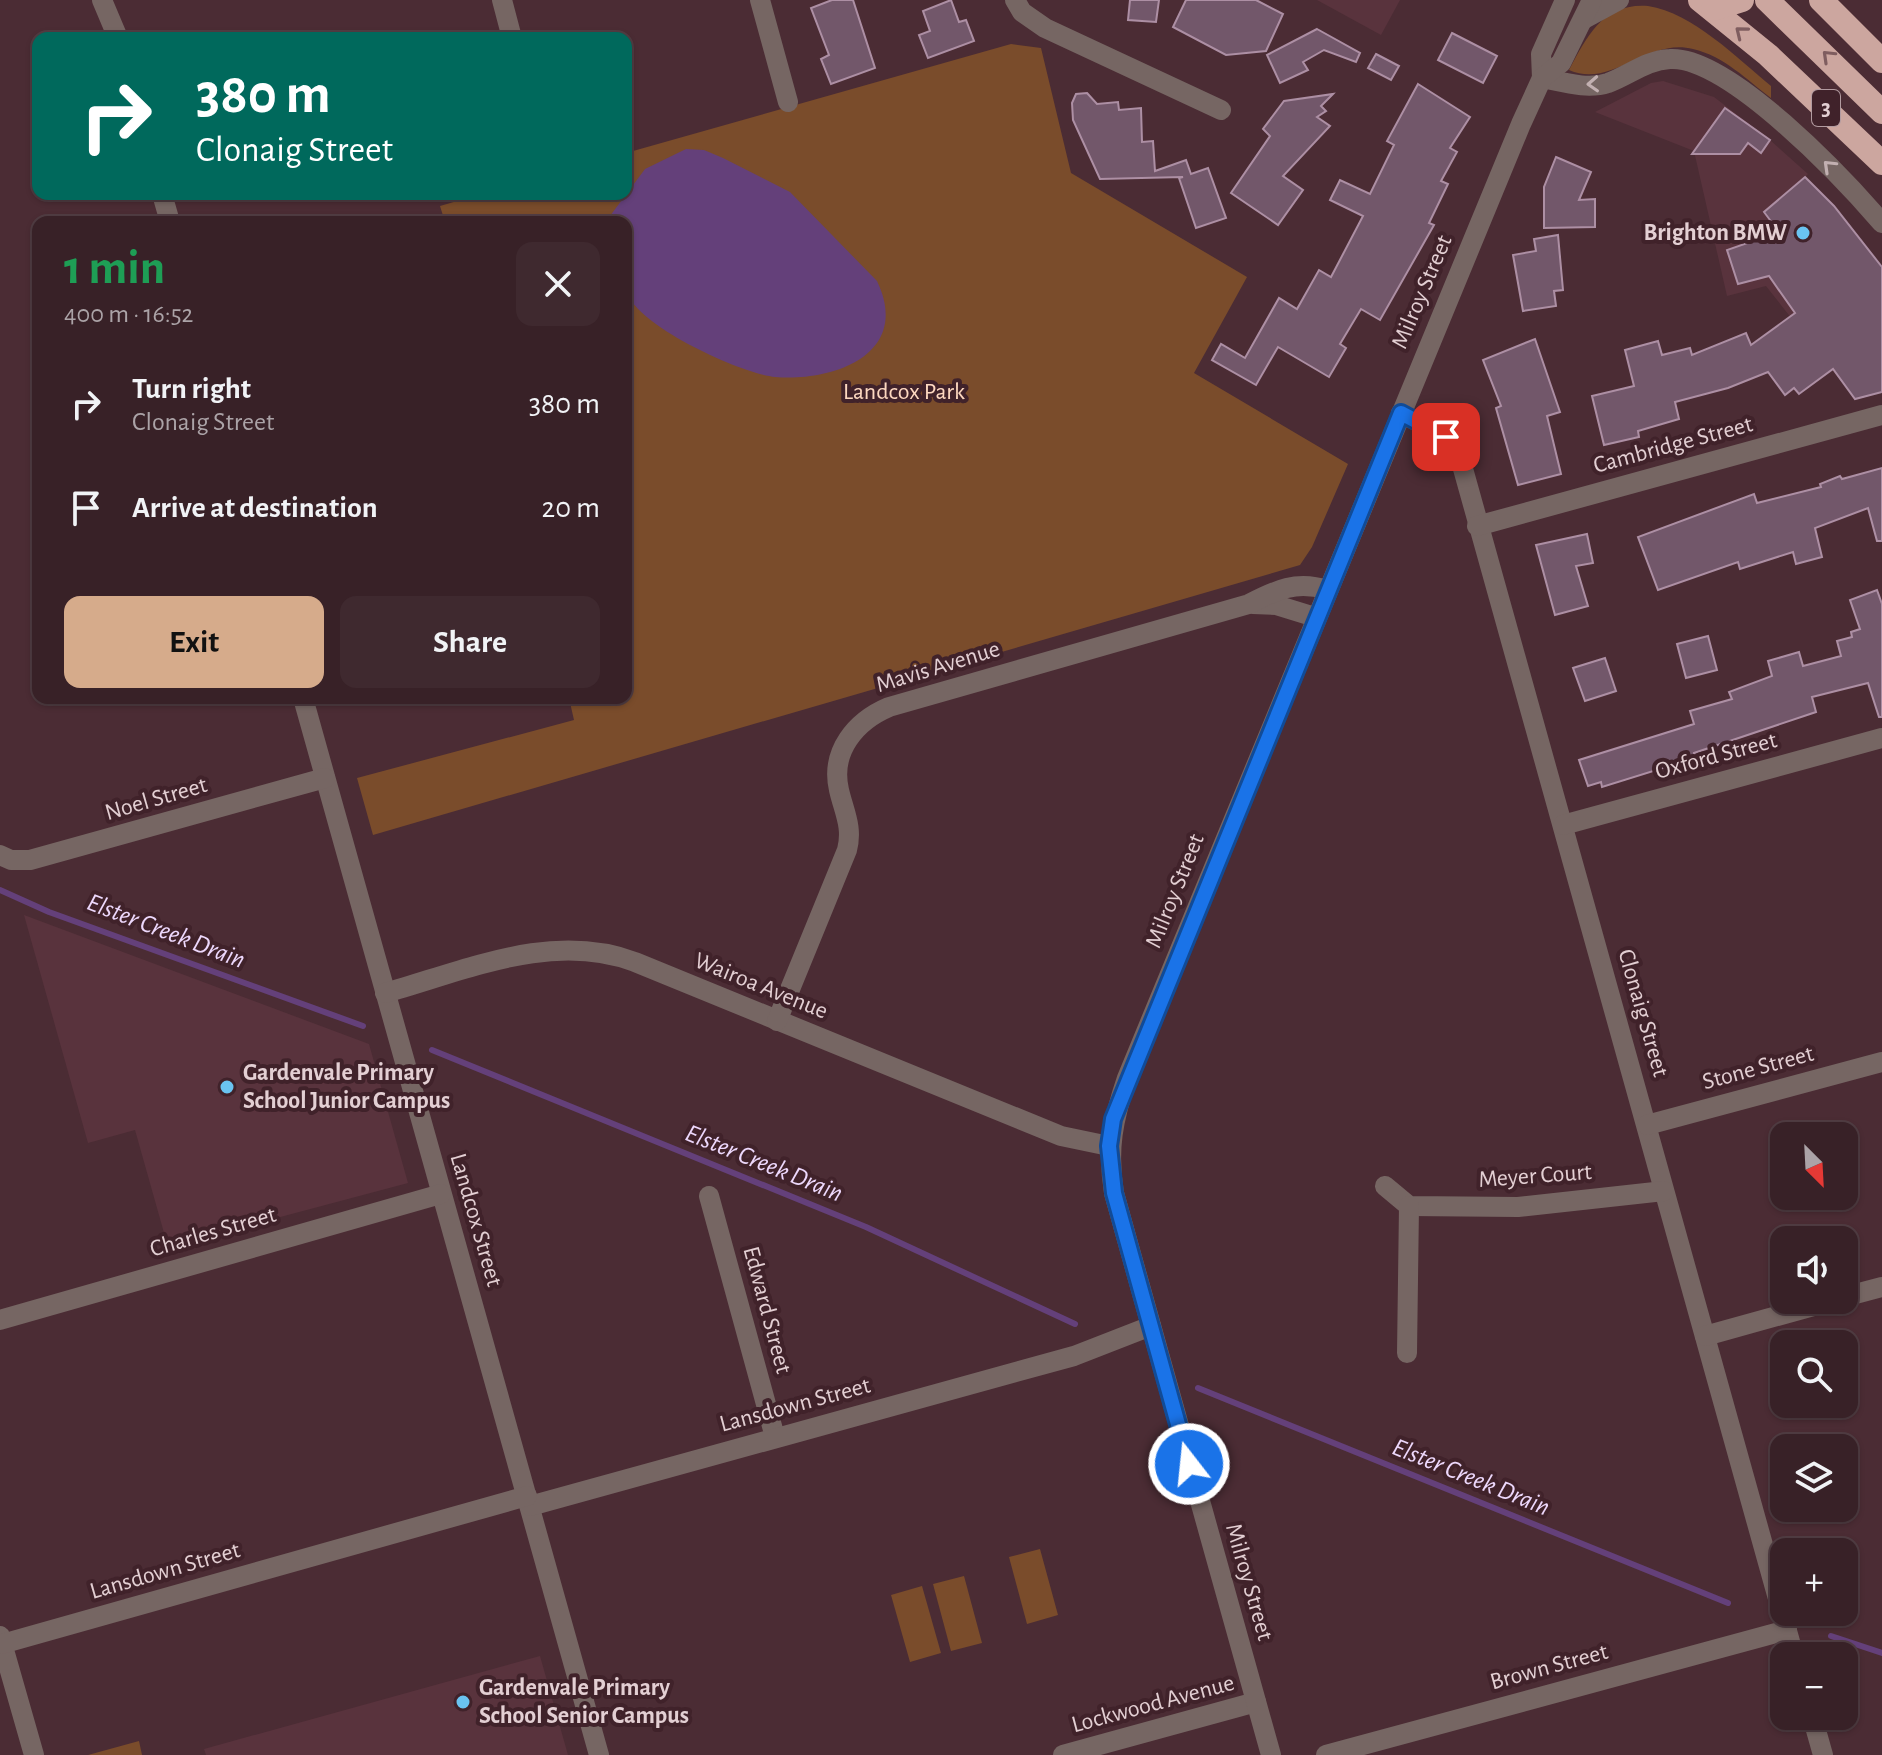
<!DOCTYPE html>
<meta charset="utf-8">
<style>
:root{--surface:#382127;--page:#3f292f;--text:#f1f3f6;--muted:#aba3a7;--line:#523e44;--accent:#d6ab8b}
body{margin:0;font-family:"Alegreya Sans",sans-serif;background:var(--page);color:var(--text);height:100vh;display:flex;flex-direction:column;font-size:30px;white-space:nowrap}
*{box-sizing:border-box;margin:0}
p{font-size:26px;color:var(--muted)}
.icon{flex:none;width:44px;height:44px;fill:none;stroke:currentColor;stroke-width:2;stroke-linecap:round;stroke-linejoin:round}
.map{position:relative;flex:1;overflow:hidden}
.sheet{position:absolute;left:32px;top:216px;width:600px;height:488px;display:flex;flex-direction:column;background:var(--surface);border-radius:16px;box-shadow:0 2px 6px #0004,0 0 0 2px var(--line)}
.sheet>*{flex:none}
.hud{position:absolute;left:32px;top:32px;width:600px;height:168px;border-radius:16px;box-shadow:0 2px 6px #0004,0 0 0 2px var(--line);background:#00695c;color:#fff;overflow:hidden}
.needle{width:52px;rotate:156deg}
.fabs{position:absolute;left:1770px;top:1122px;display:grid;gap:16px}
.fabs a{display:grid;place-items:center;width:88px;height:88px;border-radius:16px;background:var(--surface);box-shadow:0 2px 6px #0004,0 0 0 2px var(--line);font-size:40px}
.pin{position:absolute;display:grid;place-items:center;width:68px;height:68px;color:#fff;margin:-34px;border-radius:16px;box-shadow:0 4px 12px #0006}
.me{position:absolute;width:88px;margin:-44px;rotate:344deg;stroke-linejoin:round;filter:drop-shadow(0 0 6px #0008)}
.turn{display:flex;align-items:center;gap:28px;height:168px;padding:0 32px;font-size:36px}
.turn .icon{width:104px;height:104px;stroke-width:2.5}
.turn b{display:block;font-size:56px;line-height:68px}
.round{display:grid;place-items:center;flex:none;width:84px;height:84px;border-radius:16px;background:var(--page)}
.summary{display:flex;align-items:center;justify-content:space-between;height:136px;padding:0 32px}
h1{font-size:48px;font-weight:700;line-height:60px;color:#1e9e55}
.primary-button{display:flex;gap:16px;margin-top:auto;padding:16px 32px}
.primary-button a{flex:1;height:92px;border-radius:16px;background:var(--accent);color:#111;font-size:32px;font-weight:700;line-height:92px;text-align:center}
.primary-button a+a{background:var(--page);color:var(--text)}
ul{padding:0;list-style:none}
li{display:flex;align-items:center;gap:24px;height:104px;padding:0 32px}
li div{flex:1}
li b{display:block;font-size:30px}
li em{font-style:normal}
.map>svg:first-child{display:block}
.built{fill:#59333d}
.green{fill:#7a4c2b}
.water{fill:#64407a}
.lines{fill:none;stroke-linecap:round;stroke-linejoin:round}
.stream{stroke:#64407a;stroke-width:6}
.building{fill:#72576a;stroke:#ad8fa4;stroke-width:2}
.minor{stroke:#766663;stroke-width:20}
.highway{stroke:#cca69f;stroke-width:24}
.oneway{stroke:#7f5d5f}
.oneway2{stroke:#c2b0b1}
.route-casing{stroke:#114b97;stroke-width:20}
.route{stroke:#1a73e8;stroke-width:14}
.poi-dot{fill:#6ac3f1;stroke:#40222a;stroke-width:3}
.labels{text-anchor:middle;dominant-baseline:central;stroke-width:8;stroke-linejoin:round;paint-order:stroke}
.shield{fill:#40222a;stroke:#b29ba0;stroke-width:2}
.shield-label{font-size:22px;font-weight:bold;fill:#e3cfd3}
.poi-label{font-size:24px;font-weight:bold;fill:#e3cfd3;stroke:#40222a;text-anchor:start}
.street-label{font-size:24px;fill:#e3cfd3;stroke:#40222a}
.park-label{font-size:24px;fill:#fdd8c0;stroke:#40222a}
.water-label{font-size:26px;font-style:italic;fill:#edd8fc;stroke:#40222a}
</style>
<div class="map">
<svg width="1882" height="1755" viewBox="0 0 1882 1755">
<rect width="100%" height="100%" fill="#4b2c34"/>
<g class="built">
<polygon points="1317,0 1400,0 1381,35"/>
<polygon points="1663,81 1714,97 1770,140 1808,174 1805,177 1834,206 1882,267 1882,392 1855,399 1766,286 1727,296 1694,151 1595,112 1651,83"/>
<polygon points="24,915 369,1044 408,1183 168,1247 135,1130 88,1143"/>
<polygon points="540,1656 568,1755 206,1755 204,1749"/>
</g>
<g class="green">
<path d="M1648,6C1693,13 1737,58 1771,86V98C1747,80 1724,56 1693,49C1648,37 1612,89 1569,70C1588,35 1603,3 1648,6Z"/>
<polygon points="1011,44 1041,48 1071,173 1247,277 1194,373 1348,464 1312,547 1300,565 373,835 357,778 574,720 569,698 626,698 626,222 445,222 440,206 481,194 626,194 626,153"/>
<polygon points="1040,1549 1058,1615 1027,1624 1009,1557"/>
<polygon points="964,1576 982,1643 951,1651 933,1584"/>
<polygon points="922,1586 941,1653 910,1662 891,1595"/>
<polygon points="139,1741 142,1755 88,1755"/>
</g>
<path class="water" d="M686,149L704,150L723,158L790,192L877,281C912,354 834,382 775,377C742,374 634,325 626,290C621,269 626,243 626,222L607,220L645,169Z"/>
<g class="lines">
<g class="stream">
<polyline points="0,890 49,912 363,1026"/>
<polyline points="432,1050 866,1227 1075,1324"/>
<polyline points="1198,1388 1728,1603"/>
<polyline points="1831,1636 1882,1653"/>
</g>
</g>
<g class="building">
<polygon points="832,0 853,0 875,68 831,84 821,59 829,55 811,8"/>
<polygon points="951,0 959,22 966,20 974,41 928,58 919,35 930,31 923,11"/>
<polygon points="1130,0 1159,0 1156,22 1128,20"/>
<polygon points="1186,0 1256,0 1283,14 1266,51 1226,55 1173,27"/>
<polygon points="1317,29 1360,53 1356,62 1324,50 1303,62 1308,70 1280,83 1267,55"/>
<polygon points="1452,33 1497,56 1483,83 1438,60"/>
<polygon points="1376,54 1399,66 1391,80 1368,68"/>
<polygon points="1418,84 1470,117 1450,148 1457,152 1441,181 1448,184 1429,223 1434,225 1380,320 1361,309 1340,344 1346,348 1329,377 1278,347 1256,385 1212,360 1221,344 1245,358 1279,298 1297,309 1319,270 1331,277 1363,216 1330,200 1340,180 1370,194 1394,145 1387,141"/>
<polygon points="1087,93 1097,104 1118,102 1119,110 1141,108 1142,142 1153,141 1155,171 1186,160 1191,174 1208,168 1226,218 1196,228 1179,178 1183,177 1100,179 1073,120 1072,103 1076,94"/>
<polygon points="1333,94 1321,106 1326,111 1317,117 1330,126 1283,176 1303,190 1278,225 1231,193 1270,136 1263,129 1284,101"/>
<polygon points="1725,108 1770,140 1761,153 1748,143 1740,154 1692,154"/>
<polygon points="1556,157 1591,172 1579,200 1595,199 1595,227 1544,228 1544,187"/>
<polygon points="1805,177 1834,206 1882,267 1882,392 1855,399 1833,369 1799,394 1794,388 1785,395 1768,372 1728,388 1675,402 1679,419 1638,431 1639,437 1604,445 1592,396 1634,386 1625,350 1658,341 1662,355 1690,348 1692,355 1746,333 1751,345 1795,313 1769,276 1738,284 1727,250 1779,232 1764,212"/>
<polygon points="1558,235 1563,290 1554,291 1556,306 1523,311 1513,255 1536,251 1534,239"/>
<polygon points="1535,339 1560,412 1547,416 1561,474 1518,485 1496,408 1501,406 1483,360"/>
<polygon points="1882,468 1882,541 1877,541 1868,508 1815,528 1822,557 1796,564 1793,552 1740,569 1738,562 1658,590 1638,537 1754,494 1757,503 1821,487 1820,484 1840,476 1842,479"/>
<polygon points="1587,534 1593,563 1576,566 1588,606 1555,615 1536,545"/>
<polygon points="1877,590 1882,604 1882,717 1879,717 1868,683 1812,697 1816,712 1694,753 1695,758 1602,787 1601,782 1588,786 1579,760 1694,724 1690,711 1732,699 1729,692 1772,676 1768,661 1799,652 1803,666 1841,656 1837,641 1852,637 1851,632 1860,629 1850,600"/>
<polygon points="1708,636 1717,670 1686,678 1677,644"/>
<polygon points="1605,658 1616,691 1585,701 1573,668"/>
</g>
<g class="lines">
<g class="minor">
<polyline points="102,0 118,38"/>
<polyline points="502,0 512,38"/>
<polyline points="760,0 788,102"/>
<polyline points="1015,0 1022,12 1045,28 1221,110"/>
<polyline points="1584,19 1619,0"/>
<path d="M1542,78C1563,82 1587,90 1608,83C1630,75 1646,60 1670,59C1728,55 1845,180 1882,223"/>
<polyline points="1542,78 1541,54 1565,0"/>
<polyline points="162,194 170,222"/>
<polyline points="1401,413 1446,437 1460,458 1794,1656"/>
<polyline points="1477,526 1882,415"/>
<polyline points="1253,604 1276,605 1315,617"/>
<polyline points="303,698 599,1755"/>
<polyline points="1563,825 1882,738"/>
<polyline points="0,855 11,860 30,860 325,778"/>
<path d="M385,993C467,970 552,931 635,962L1061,1136L1109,1146"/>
<path d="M777,1021L847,850C853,827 844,812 839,790C830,751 856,721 889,707L1249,604C1276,590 1297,580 1327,590"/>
<polyline points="1647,1125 1882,1062"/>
<polyline points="1385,1186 1409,1206 1518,1207 1664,1191"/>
<polyline points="709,1196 775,1437"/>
<polyline points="1844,1297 1882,1287"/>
<polyline points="0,1320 441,1194"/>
<polyline points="1705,1336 1835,1300"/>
<polyline points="1407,1353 1409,1206"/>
<polyline points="530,1506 1074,1356 1151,1326"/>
<polyline points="0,1636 34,1755"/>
<polyline points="2,1644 527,1496"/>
<polyline points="1812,1716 1823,1755"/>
<polyline points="1063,1755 1256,1702"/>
<path d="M1271,1755L1114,1193C1107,1150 1113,1119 1127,1078L1521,124L1542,78L1561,63L1592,0"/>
<polyline points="1326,1755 1787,1630"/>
</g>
<g class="highway">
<polyline points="1700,0 1768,55 1882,163"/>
<polyline points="1767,0 1882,112"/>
<polyline points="1821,0 1882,61"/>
<polyline points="1713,9 1742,0"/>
</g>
</g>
<defs><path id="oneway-chevron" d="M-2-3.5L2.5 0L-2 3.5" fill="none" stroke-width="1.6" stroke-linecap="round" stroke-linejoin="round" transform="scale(2)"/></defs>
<g class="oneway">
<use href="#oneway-chevron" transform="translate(1741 32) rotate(-141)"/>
<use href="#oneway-chevron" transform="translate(1828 56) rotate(-136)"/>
</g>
<g class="oneway2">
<use href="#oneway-chevron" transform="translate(1593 84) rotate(177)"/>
<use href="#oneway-chevron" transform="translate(1829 166) rotate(-136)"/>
</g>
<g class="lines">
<defs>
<polyline id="route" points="1189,1464 1114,1193 1109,1146 1113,1119 1401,413 1446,437"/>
</defs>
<use href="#route" class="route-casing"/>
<use href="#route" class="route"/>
</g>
<g class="poi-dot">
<circle cx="1803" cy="233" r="8"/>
<circle cx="227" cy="1087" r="8"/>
<circle cx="463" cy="1702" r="8"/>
</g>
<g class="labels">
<rect class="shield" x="1812" y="90" width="28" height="36" rx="6"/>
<g class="shield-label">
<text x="1826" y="108">3</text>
</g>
<g class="poi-label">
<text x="1787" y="233" text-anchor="end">Brighton BMW</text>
<text x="243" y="1073">Gardenvale Primary<tspan x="243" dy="28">School Junior Campus</tspan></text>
<text x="479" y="1688">Gardenvale Primary<tspan x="479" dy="28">School Senior Campus</tspan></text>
</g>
<g class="street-label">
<text transform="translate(1422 292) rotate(-67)">Milroy Street</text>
<text transform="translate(1673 445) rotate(-15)">Cambridge Street</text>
<text transform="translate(938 667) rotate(-17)">Mavis Avenue</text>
<text transform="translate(1716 756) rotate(-15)">Oxford Street</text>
<text transform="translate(156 799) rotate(-16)">Noel Street</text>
<text transform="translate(1175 891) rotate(-68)">Milroy Street</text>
<text transform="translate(761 986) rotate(22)">Wairoa Avenue</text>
<text transform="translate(1643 1013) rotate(74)">Clonaig Street</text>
<text transform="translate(1758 1068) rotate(-15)">Stone Street</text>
<text transform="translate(1535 1176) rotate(-4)">Meyer Court</text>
<text transform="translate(476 1220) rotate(74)">Landcox Street</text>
<text transform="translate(213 1232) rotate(-16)">Charles Street</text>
<text transform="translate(767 1310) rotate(75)">Edward Street</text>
<text transform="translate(795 1405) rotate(-15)">Lansdown Street</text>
<text transform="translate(165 1571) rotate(-16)">Lansdown Street</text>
<text transform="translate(1249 1582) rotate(74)">Milroy Street</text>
<text transform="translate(1549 1667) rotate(-15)">Brown Street</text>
<text transform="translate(1153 1704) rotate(-15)">Lockwood Avenue</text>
</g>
<g class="park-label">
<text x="904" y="392">Landcox Park</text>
</g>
<g class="water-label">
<text transform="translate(166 931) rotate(21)">Elster Creek Drain</text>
<text transform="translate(764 1163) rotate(22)">Elster Creek Drain</text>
<text transform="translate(1471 1477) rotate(22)">Elster Creek Drain</text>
</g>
</g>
</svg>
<div class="fabs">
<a><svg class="needle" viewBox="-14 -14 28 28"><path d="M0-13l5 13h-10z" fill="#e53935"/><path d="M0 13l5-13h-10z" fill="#aba3a7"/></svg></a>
<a><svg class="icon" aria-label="sound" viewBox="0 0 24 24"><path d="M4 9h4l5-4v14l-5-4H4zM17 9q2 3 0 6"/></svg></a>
<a><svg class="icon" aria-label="search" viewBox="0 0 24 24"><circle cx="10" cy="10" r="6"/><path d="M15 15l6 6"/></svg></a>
<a><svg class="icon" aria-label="layers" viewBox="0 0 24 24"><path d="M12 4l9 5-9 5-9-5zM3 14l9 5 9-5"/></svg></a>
<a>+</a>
<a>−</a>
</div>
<div class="pin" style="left:1446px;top:437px;background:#d93025"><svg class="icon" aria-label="arrive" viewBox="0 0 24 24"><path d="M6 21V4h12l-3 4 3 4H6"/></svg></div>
<svg class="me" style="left:1189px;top:1464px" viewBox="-20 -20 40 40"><circle r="17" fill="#1a73e8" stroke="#fff" stroke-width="3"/><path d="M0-11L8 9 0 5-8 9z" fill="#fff"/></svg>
<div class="hud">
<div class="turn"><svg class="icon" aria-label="right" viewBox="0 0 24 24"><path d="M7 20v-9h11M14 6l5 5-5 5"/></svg><div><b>380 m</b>Clonaig Street</div></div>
</div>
<section class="sheet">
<div class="summary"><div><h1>1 min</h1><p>400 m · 16:52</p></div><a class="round"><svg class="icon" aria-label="close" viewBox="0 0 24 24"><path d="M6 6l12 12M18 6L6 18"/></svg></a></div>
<ul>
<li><svg class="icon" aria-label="right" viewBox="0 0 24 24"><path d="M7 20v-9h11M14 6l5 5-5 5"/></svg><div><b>Turn right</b><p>Clonaig Street</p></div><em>380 m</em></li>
<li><svg class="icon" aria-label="arrive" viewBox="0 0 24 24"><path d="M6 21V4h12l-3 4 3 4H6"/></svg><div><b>Arrive at destination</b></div><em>20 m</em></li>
</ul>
<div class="primary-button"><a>Exit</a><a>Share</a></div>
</section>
</div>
